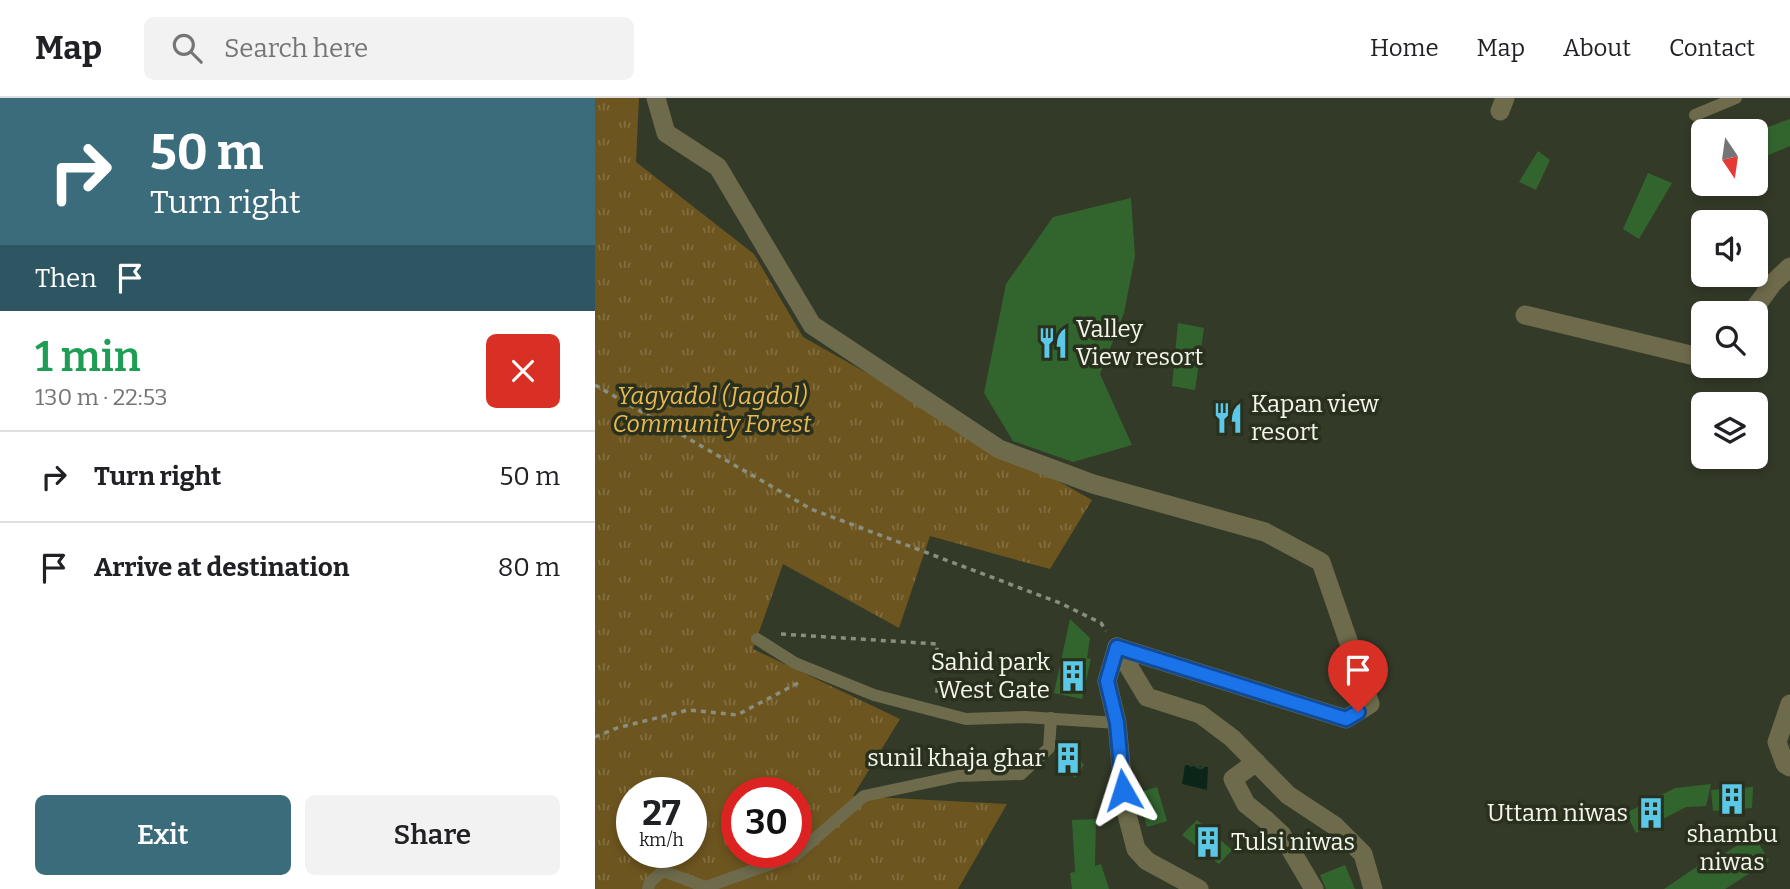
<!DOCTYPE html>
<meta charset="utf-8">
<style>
:root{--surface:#fff;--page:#f2f2f2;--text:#202124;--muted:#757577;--line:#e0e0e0;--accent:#3a6c7b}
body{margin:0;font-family:Bitter,serif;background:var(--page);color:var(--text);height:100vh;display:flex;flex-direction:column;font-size:26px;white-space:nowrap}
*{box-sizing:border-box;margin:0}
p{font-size:23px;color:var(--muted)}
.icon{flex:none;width:38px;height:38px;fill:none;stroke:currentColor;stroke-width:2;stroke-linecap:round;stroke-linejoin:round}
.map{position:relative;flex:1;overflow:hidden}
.sheet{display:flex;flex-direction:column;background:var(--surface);width:595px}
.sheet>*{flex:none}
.banner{background:#3a6c7b;color:#fff;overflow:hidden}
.needle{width:46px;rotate:167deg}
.controls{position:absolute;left:1096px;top:21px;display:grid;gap:14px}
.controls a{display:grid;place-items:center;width:77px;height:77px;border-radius:10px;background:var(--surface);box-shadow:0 4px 10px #0003;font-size:35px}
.speed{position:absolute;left:21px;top:679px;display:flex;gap:14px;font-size:35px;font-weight:700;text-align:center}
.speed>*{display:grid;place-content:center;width:91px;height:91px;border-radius:50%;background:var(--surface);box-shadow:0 4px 10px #0003;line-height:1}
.speed small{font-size:18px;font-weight:400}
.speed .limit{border:10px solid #d22;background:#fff;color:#111}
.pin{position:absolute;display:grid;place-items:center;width:60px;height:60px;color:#fff;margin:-72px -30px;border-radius:50% 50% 50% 0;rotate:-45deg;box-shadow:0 0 7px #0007}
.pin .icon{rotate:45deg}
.me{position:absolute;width:77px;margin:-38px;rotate:354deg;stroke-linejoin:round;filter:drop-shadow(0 0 5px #0008)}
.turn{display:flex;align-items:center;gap:24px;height:147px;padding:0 35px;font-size:32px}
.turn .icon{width:91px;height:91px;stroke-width:2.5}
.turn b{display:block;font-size:49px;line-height:60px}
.then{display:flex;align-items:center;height:66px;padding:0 35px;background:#0003;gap:14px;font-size:26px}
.round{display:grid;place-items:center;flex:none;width:74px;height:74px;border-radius:10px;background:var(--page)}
.summary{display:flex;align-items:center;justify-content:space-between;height:119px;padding:0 35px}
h1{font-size:42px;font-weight:600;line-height:52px;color:#1e9e55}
.button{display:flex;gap:14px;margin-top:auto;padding:14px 35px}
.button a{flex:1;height:80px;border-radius:10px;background:var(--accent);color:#fff;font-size:28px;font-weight:600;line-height:80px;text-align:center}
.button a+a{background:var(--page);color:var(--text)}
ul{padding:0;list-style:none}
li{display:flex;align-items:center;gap:21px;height:91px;padding:0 35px;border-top:2px solid var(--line)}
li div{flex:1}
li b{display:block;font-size:26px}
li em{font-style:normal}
header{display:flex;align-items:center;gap:42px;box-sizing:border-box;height:98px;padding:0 35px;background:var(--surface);border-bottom:2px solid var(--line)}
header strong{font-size:33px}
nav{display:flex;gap:38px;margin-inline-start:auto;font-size:24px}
.search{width:490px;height:63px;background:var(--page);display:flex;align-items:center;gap:18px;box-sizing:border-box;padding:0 24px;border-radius:10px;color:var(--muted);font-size:26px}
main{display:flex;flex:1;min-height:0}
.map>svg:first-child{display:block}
.park{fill:url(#park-tufts);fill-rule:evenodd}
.water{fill:url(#water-ripples)}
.building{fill:#32652e}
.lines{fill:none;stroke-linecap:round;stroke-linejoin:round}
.path{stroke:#898e7f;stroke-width:3.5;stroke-dasharray:5 5;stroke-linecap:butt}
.service{stroke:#6e6b4c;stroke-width:12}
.pedestrian{stroke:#6e6b4c;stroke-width:19}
.minor{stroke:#6e6b4c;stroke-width:19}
.tertiary{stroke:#6e6b4c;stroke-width:19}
.route-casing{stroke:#114b97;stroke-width:18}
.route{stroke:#1a73e8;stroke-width:12}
.labels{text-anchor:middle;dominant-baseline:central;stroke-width:7;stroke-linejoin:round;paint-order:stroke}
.poi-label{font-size:24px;fill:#f3f7ec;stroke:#2a301e;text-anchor:start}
.park-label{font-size:24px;font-style:italic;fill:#e9ba52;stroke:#2a301e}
</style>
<header>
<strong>Map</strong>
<div class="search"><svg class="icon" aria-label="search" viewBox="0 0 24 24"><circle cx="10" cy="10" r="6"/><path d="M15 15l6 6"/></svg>Search here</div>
<nav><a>Home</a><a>Map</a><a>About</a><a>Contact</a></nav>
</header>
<main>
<section class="sheet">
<div class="banner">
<div class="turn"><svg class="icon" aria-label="right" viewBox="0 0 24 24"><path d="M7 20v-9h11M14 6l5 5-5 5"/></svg><div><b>50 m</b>Turn right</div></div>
<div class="then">Then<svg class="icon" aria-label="arrive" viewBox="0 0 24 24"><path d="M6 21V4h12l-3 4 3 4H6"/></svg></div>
</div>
<div class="summary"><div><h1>1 min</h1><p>130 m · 22:53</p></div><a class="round" style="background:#d93025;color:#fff"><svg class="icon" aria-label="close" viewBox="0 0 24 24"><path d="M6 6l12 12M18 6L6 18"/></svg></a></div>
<ul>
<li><svg class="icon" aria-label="right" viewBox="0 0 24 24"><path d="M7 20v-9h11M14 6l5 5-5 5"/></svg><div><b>Turn right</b></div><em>50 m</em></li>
<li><svg class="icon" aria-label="arrive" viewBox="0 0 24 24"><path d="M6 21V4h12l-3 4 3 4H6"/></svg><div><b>Arrive at destination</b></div><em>80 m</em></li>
</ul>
<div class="button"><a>Exit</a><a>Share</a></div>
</section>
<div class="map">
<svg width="1195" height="791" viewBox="0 0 1195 791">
<defs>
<pattern id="park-tufts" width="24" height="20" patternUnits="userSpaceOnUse" patternTransform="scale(1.75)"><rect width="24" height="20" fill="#6d551f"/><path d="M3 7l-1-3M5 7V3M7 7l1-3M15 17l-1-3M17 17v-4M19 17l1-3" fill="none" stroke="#826e40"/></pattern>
<pattern id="water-ripples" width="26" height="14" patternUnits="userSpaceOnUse" patternTransform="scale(1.75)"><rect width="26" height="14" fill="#0b2619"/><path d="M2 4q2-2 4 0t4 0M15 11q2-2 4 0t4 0" fill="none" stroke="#2f463b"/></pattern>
</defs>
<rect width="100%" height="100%" fill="#343a28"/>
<path class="park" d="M0,0H44L41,64L159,156L208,239L497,402L455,471L335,438L304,530L188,466L158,551L305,621L258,698L412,706L363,791H0ZM37,695H96V754H37ZM142,695H201V754H142Z"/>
<polygon class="water" points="590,667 613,669 612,692 587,686"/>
<g class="building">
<polygon points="1195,21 1195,48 1171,58 1162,33"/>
<polygon points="943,53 955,62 941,92 924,84"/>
<polygon points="1053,75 1077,85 1044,141 1028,131"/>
<polygon points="536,100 540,158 529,215 505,276 537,347 478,364 418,343 389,295 411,186 458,119"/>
<polygon points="583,225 609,230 600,292 577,288"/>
<polygon points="475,521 495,540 492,560 496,561 487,601 459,595"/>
<polygon points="470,643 489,667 480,680 460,657 463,648"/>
<polygon points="1116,686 1111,708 1091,709 1041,735 1031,715 1080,690"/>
<polygon points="562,689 572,723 552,729 542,695"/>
<polygon points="1158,689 1157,710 1118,713 1116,692"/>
<polygon points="501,721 500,768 506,766 514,791 477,791 475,775 480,774 477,722"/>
<polygon points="602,722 637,752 624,766 587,737"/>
<polygon points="1159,737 1174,763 1130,791 1069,791 1119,757 1122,760"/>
<polygon points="750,767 760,791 731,791 725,777"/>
</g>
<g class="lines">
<g class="path">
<polyline points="0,287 216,411 465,505 506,525 511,533"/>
<polyline points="186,536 342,546 342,598"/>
<polyline points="0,639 22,630 93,612 142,617 203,585"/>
</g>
<g class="service">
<polyline points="1100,17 1141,0"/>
<polyline points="162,541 200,565 279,597 371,621 430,619 522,625"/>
<polyline points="53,791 55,784 68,773 111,789 201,757 269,698 363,678 426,676 454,650 456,620"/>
</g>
<polyline class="pedestrian" points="661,664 638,681 651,706 671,722 687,737 719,791"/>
<g class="minor">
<polyline points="905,13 910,0"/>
<polyline points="1156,215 1178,185 1195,169"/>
<polyline points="930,217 1108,260"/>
<polyline points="522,549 552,599 605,616 637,640 693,697 740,728 768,756 778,791"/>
<polyline points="522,549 512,583 522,625 530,709 541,751 552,763 604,791"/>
<polyline points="1195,606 1182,644 1190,666 1195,669"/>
</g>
<polyline class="tertiary" points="61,0 71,35 123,69 217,227 404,351 498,386 670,434 726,464 775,606 751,621 522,549"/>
</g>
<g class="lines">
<defs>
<polyline id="route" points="528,692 522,625 512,583 522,549 751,621 763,614"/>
</defs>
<use href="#route" class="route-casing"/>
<use href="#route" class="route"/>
</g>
<defs>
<symbol id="restaurant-bare" viewBox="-9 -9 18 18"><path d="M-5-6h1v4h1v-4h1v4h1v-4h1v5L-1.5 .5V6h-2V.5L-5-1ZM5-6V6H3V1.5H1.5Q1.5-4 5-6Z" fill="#5ac8e6" stroke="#2a301e" stroke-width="2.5" paint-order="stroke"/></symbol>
<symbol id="building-bare" viewBox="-9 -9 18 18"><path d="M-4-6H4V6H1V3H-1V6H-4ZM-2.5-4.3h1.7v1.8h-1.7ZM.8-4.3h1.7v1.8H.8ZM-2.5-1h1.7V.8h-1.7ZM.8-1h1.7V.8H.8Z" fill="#5ac8e6" stroke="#2a301e" stroke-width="2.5" paint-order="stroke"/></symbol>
</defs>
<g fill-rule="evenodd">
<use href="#restaurant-bare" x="436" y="223" width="44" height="44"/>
<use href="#restaurant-bare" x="611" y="298" width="44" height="44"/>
<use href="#building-bare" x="456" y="556" width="44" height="44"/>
<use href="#building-bare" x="451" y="638" width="44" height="44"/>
<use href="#building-bare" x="1115" y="679" width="44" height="44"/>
<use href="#building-bare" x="1034" y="693" width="44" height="44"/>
<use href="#building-bare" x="591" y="722" width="44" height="44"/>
</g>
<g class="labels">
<g class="poi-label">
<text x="481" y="231">Valley<tspan x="481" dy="28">View resort</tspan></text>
<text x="656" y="306">Kapan view<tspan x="656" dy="28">resort</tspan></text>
<text x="455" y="564" text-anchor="end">Sahid park<tspan x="455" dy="28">West Gate</tspan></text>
<text x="450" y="660" text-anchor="end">sunil khaja ghar</text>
<text x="1033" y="715" text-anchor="end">Uttam niwas</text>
<text x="1137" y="736" text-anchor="middle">shambu<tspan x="1137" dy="28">niwas</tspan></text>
<text x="636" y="744">Tulsi niwas</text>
</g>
<g class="park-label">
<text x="117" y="298">Yagyadol (Jagdol)<tspan x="117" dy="28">Community Forest</tspan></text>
</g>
</g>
</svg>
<div class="controls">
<a><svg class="needle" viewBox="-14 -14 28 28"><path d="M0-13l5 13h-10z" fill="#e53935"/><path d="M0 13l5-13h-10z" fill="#757577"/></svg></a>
<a><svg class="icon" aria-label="sound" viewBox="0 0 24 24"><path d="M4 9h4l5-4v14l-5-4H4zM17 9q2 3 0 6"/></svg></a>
<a><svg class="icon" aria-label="search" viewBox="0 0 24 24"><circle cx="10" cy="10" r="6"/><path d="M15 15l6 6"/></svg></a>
<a><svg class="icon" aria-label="layers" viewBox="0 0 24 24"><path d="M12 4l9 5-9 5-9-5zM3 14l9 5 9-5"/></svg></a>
</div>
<div class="speed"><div>27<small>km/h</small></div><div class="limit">30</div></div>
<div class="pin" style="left:763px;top:614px;background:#d93025"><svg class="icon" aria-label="arrive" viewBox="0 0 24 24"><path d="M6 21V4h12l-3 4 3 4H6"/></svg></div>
<svg class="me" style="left:528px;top:692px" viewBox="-20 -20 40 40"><path d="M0-17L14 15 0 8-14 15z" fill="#1a73e8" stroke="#fff" stroke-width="4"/></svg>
</div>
</main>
